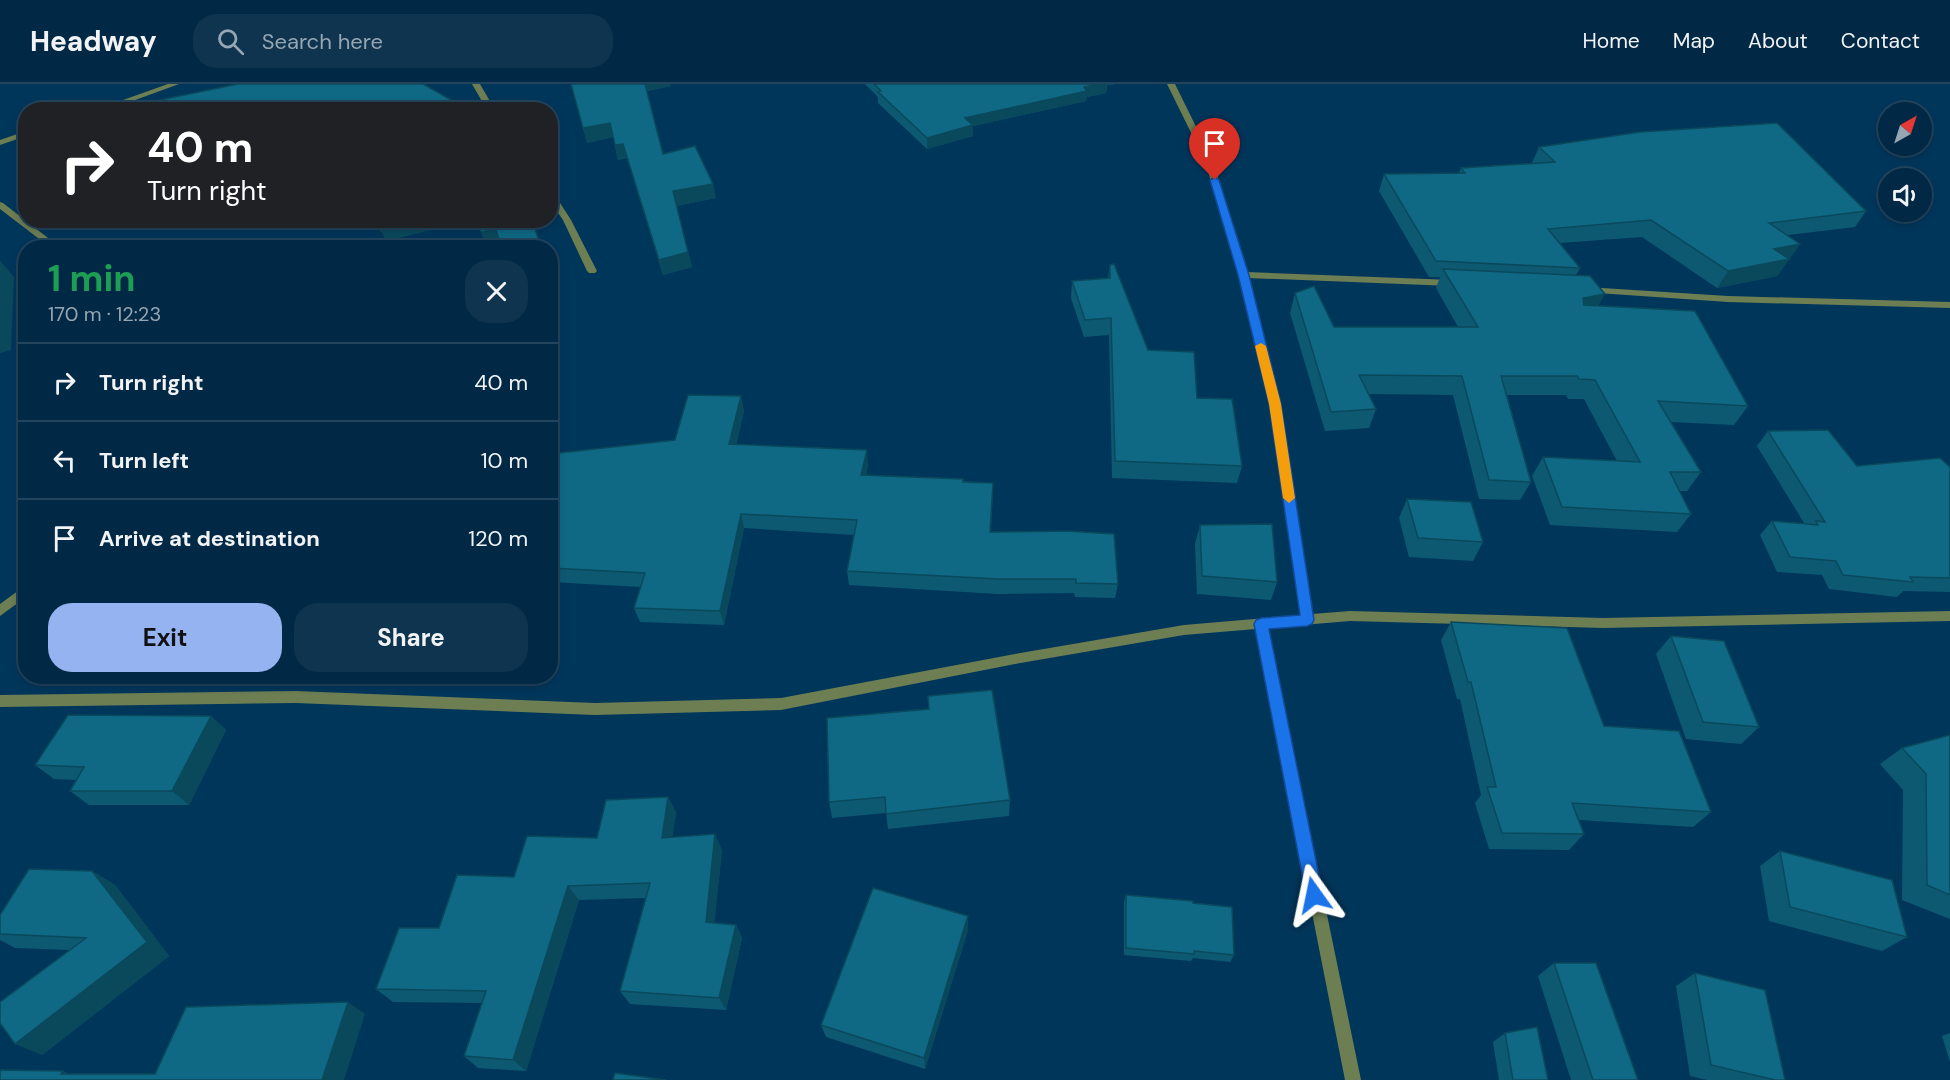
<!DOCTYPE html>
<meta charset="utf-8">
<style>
:root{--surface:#012844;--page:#0f344f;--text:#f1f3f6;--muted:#96a6b2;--line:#23445d;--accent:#95b2f1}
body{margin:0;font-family:"DM Sans",sans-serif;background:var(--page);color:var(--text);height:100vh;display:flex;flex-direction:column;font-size:22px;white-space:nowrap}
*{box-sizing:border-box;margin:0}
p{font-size:20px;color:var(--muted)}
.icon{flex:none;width:33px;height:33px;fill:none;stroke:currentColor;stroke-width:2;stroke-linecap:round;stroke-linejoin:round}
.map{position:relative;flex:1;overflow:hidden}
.drawer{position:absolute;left:18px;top:156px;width:540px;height:444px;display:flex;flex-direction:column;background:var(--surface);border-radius:24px;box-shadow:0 3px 9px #0003,0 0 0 2px var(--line)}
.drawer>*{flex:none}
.top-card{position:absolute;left:18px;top:18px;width:540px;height:126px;border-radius:24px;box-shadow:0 3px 9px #0003,0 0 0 2px var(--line);background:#202124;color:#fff;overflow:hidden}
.needle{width:39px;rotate:39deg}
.controls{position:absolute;left:1878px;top:18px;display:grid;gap:12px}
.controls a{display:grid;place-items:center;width:54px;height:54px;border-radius:50%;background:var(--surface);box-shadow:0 3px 9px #0003,0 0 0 2px var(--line);font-size:30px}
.pin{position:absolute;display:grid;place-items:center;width:51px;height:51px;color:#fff;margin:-62px -26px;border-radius:50% 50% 50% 0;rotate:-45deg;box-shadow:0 0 6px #0007}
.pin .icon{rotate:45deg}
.me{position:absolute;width:66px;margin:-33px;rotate:348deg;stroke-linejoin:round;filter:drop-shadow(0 0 4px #0008)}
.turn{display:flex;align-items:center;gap:21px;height:126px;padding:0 30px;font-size:27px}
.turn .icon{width:78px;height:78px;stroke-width:2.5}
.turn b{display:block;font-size:42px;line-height:51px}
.round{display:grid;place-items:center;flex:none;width:63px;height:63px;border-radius:24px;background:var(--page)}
.headline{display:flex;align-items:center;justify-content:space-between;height:102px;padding:0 30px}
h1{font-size:36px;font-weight:700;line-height:45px;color:#1e9e55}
.cta{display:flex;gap:12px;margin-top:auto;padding:12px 30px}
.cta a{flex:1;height:69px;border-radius:24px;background:var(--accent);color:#111;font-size:24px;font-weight:700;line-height:69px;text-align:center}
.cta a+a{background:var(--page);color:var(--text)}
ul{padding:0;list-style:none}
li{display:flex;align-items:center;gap:18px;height:78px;padding:0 30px;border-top:2px solid var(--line)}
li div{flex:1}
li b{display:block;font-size:22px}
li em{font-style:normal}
header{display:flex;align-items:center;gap:36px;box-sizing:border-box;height:84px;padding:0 30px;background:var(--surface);border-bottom:2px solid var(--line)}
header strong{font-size:28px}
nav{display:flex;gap:33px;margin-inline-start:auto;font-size:21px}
.search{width:420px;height:54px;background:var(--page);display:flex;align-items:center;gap:15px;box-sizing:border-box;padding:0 21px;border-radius:24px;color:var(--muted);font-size:22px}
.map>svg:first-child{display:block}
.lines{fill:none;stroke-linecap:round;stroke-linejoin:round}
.street{fill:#6d7e53;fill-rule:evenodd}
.wall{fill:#0d5972}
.shaded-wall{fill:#0a495c}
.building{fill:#0f6884;stroke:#0a495c;stroke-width:1.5}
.route{fill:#1a73e8;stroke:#114b97;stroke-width:1.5}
.slow{fill:#f59e0b}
</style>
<header>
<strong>Headway</strong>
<div class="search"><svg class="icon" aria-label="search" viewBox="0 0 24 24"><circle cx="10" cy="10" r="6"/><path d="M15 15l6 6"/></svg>Search here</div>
<nav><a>Home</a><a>Map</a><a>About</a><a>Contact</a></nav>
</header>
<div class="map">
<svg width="1950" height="996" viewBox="0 0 1950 996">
<rect width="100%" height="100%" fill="#01365b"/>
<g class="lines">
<g class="street">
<polygon points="168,0 179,0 108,26 95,26"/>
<polygon points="472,0 480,0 495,26 487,26"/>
<polygon points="1167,0 1175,0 1213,77 1247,188 1452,196 1457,199 1452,202 1248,194 1280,319 1312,530 1350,527 1603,534 1950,527 1950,537 1603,544 1350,537 1268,544 1361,996 1345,996 1256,545 1184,551 1015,580 781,626 595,631 296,619 0,623 0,611 296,607 595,619 781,614 1015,570 1184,541 1300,531 1270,319 1238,191 1205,77"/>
<polygon points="26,47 26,52 0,61 0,56"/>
<polygon points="550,108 553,108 571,136 597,187 595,189 589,189 587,187 563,136 550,117"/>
<polygon points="0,118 3,119 61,164 51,164 0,125"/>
<polygon points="1586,203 1728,212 1950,218 1950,224 1728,218 1583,208 1583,204"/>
<polygon points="26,501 26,513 0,532 0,520"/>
</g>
</g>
<g class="wall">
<polygon points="571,0 671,2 647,7 663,70 716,114 676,122 692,183 663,191 627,74 618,76 613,53 587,59"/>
<polygon points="865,0 1116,0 1107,1 1106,9 1087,13 1086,17 973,42 973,52 927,65 878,19 878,13"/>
<polygon points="160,16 463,26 166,26"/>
<polygon points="1539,63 1866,127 1855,143 1788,151 1800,160 1777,192 1717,204 1642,153 1560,159 1580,184 1576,191 1598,222 1748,322 1734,341 1670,338 1701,388 1687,407 1680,407 1691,430 1677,448 1550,441 1532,392 1543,373 1617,377 1584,315 1568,315 1566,311 1507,311 1531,398 1520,416 1479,415 1453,311 1369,310 1376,325 1369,344 1325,347 1290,229 1295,209 1334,243 1458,243 1436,204 1440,193 1429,193 1379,107 1384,90 1459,89 1461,84 1532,80 1532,79"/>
<polygon points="282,136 304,136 290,143"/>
<polygon points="1110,181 1148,266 1197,314 1242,382 1237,399 1112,394 1109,251 1084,253 1071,214 1072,197 1108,194"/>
<polygon points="744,327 736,361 868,381 866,392 993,399 991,448 1118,500 1115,514 1075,513 1074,509 997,510 849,501 847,487 854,451 744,444 724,541 640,538 634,524 641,503 550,498 550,370 675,356"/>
<polygon points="1768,347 1857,382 1950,383 1950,508 1903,507 1897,513 1829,505 1822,491 1777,488 1760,451 1772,437 1804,439 1757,362"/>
<polygon points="1407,415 1483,458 1473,477 1409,473 1399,434"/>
<polygon points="1200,441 1277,498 1271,516 1197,510 1195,460"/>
<polygon points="1451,538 1604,642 1711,728 1693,743 1579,736 1584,750 1569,766 1489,765 1475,719 1481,711 1460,615 1457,615 1441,556"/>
<polygon points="1671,552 1759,643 1741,660 1686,655 1656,570"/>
<polygon points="928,612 1010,716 1009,732 888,745 886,729 832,734 829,718 929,625"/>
<polygon points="211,632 226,646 189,721 89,721 70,707 77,696 54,695 35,681"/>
<polygon points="1950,651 1950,835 1902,816 1903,706 1880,680 1902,664"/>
<polygon points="668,713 676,729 672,753 722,766 714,839 736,841 742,854 726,926 630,920 620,907 646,814 579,816 526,987 478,984 464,972 482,919 393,918 376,905 439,844 514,793 597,754"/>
<polygon points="1780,767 1907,853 1882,867 1769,837 1760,782"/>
<polygon points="92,787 115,801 169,872 42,971 69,866 15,864 0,856 0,831"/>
<polygon points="1126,811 1193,819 1234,871 1230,878 1193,874 1191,877 1124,871 1124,818"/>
<polygon points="968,846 925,985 826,953 821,941"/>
<polygon points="1554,879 1638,996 1571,996 1538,892"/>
<polygon points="1695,889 1785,996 1707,996 1690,992 1676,902"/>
<polygon points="1505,949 1548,996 1499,996 1493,958"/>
<polygon points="1950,949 1950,978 1942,952"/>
</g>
<g class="shaded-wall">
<polygon points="645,0 670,0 671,2 647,7"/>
<polygon points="1099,0 1116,0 1107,1 1106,9 1087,13 1086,17 973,42 973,52 927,65 927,54 965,34"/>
<polygon points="610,39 614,53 587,59 583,44"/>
<polygon points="623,60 627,74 618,76 615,61"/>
<polygon points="713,100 716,114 676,122 673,107"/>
<polygon points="286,136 304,136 290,143"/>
<polygon points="423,136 476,136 477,138 470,139 469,137 386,157 381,147"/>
<polygon points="496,145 500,155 485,159 481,148"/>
<polygon points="540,160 542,164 523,164"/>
<polygon points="1800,160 1777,192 1717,204 1728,187 1774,165"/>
<polygon points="688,168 692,183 663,191 659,176"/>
<polygon points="1,178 14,193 11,266 0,269 0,211"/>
<polygon points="1605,210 1594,229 1573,233 1583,214"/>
<polygon points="741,312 744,327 733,375 729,360"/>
<polygon points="867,366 868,381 863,406 861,391"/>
<polygon points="741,430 744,444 724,541 720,527"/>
<polygon points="211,632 226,646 189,721 172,707"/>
<polygon points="668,713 676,729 670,769 662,754"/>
<polygon points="715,750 722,766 713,852 706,838"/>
<polygon points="92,787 115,801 169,872 42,971 15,960 147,858"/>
<polygon points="568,802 579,816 526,987 513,976"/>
<polygon points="968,832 968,846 925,985 924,974"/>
<polygon points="736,841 742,854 726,926 719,914"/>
<polygon points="348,918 365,930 344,996 322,996"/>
<polygon points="63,987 84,996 61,990"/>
</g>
<g class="building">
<polygon points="238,0 423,0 462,22 463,26 169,26 160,16"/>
<polygon points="571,0 645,0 663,70 695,62 713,100 673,107 688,168 659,176 623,60 615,61 610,39 583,44"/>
<polygon points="874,0 1099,0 1084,3 1087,7 965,34 973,41 927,54 878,8 881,7"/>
<polygon points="1777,39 1866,127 1769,139 1800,160 1774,165 1789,175 1728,187 1651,136 1548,145 1580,184 1436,177 1384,90 1465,89 1461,84 1555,78 1539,63 1640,48"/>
<polygon points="378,136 423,136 381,147"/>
<polygon points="476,136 532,136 540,160 523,164 501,164 496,145 481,148"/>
<polygon points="1,178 0,211 0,179"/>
<polygon points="1114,180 1148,266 1194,268 1197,314 1232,315 1242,382 1115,377 1111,234 1085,236 1072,197 1110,194 1110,181"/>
<polygon points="1443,185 1590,192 1605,210 1583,214 1584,221 1695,227 1748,322 1658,317 1701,388 1670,388 1691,430 1562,423 1543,373 1640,378 1595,296 1579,295 1577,292 1501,292 1531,398 1489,396 1462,292 1359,291 1376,325 1331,328 1295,209 1314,202 1334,243 1478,243"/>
<polygon points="688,311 741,312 729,360 867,366 861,391 963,395 963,398 993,399 990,448 1067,447 1114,450 1118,500 1076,499 1076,495 998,495 847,487 857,436 741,430 720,527 634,524 645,489 550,484 550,370 675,356"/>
<polygon points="1828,346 1857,382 1940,374 1950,383 1950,494 1910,493 1913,498 1843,491 1836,477 1790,473 1772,437 1818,441 1816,437 1825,438 1768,347"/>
<polygon points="1407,415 1471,418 1483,458 1418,454"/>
<polygon points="1272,440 1277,498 1202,492 1200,441"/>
<polygon points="1451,538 1567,544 1604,642 1679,647 1711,728 1572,719 1584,750 1502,749 1487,703 1496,703 1471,598 1468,598"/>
<polygon points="1671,552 1724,557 1759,643 1703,638"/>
<polygon points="992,606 1010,716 886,730 885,713 829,718 827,634 929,625 928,612"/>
<polygon points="68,631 211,632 172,707 70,707 84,683 35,681"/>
<polygon points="1950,651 1950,811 1927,801 1926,690 1902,664"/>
<polygon points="668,713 662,754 715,750 706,838 736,841 719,914 620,907 650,799 568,802 513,976 464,972 486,907 376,905 399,844 439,844 457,791 514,793 527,752 597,754 606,716"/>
<polygon points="1780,767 1892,796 1907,853 1790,823"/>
<polygon points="29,785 92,787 147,858 15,960 0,939 0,918 86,854 0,850 0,831"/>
<polygon points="873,804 968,832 924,974 821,941"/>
<polygon points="1126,811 1193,817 1193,819 1232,823 1234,871 1194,867 1194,870 1126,864"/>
<polygon points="1554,879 1596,879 1638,996 1593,996"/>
<polygon points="1695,889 1765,906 1785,996 1775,996 1711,981"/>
<polygon points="348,918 322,996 0,996 0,986 63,987 61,990 155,990 186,923"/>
<polygon points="1537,943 1548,996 1513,996 1505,949"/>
<polygon points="615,989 666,996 613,996"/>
</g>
<polygon class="route" points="1215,93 1219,96 1249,191 1281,320 1314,536 1312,540 1307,542 1269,545 1323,811 1320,817 1314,819 1308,817 1306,811 1254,540 1256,536 1261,534 1300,531 1269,320 1238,191 1210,96"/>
<polygon class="slow" points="1261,259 1266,262 1281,320 1295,414 1289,419 1283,414 1269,320 1255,262"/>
</svg>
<div class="controls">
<a><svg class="needle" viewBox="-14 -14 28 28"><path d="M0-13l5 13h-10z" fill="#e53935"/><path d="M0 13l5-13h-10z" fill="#96a6b2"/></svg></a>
<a><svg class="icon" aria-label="sound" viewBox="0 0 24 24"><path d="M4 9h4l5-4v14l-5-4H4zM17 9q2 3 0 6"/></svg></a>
</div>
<div class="pin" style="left:1215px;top:96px;background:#d93025"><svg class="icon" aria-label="arrive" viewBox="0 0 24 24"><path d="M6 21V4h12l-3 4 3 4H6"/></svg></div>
<svg class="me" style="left:1314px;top:811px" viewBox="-20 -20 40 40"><path d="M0-17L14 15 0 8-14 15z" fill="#1a73e8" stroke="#fff" stroke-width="4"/></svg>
<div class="top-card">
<div class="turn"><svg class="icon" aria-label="right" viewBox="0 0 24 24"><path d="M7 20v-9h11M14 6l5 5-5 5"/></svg><div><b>40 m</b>Turn right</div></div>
</div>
<section class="drawer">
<div class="headline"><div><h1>1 min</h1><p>170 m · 12:23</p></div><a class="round"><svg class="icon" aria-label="close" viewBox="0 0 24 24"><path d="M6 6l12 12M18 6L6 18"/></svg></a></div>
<ul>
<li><svg class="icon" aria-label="right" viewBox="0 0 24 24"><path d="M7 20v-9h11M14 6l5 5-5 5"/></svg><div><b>Turn right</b></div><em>40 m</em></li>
<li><svg class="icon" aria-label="left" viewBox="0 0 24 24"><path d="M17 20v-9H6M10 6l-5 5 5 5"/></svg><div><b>Turn left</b></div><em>10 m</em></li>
<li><svg class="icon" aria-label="arrive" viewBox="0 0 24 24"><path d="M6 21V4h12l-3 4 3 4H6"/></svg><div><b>Arrive at destination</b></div><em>120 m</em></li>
</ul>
<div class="cta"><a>Exit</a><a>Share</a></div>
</section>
</div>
